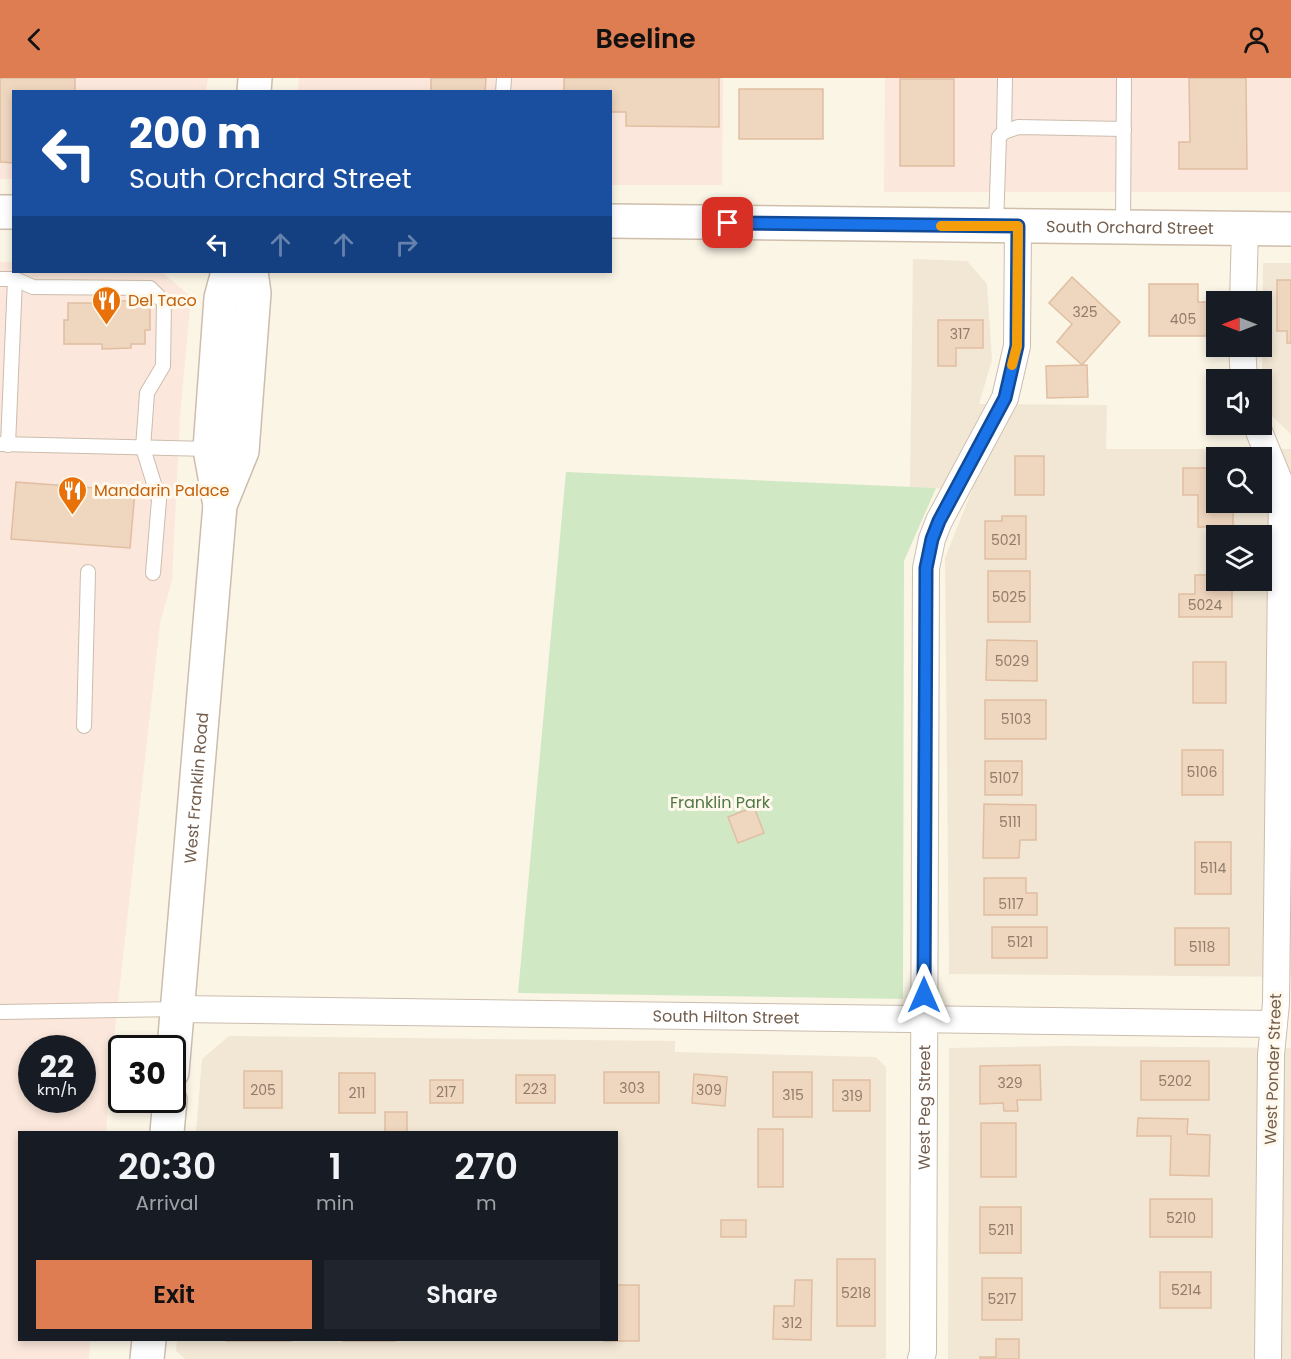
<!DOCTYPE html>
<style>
:root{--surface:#171b24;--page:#20242c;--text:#f1f3f6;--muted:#9ea1a6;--accent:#de7d52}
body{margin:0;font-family:Poppins,sans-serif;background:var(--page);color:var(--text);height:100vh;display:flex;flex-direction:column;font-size:22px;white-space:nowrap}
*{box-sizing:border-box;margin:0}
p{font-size:20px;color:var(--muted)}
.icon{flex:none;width:33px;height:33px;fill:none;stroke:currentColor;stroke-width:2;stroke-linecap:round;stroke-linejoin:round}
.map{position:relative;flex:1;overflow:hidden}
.details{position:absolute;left:18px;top:1053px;width:600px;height:210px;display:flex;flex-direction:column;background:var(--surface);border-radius:0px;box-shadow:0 3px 9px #0003}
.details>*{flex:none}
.guide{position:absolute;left:12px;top:12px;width:600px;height:183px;border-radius:0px;box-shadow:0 3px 9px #0003;background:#1a4fa0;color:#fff;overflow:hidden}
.needle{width:39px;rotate:270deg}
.tools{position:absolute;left:1206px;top:213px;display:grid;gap:12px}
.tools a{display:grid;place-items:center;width:66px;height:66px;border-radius:0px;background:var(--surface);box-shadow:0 3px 9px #0003;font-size:30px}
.speed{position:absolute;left:18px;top:957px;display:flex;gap:12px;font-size:30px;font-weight:700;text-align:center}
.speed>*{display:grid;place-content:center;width:78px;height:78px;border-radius:50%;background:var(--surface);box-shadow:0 3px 9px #0003;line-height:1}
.speed small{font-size:15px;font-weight:400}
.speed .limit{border:3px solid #111;border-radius:9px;background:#fff;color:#111}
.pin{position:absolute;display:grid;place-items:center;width:51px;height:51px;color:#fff;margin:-26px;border-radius:12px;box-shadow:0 3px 9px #0006}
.me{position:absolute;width:66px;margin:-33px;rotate:0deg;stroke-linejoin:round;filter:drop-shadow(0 0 4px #0008)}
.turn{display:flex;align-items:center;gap:21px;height:126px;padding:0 18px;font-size:27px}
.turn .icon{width:78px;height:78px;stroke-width:2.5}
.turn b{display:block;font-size:42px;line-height:51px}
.lanes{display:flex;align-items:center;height:57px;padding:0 18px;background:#0003;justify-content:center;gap:30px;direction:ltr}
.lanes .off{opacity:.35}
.eta{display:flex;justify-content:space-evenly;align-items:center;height:102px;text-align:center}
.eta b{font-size:36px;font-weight:600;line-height:42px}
.action{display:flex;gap:12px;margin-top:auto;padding:12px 18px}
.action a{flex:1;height:69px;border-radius:0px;background:var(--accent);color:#111;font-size:24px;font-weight:600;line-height:69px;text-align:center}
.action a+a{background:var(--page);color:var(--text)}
header{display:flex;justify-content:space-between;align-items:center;height:78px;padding:0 18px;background:var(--accent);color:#111;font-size:27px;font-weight:600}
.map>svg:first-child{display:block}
.residential{fill:#f2e7d5;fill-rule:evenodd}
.commercial{fill:#fbe7db;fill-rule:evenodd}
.green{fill:#d1e8c5}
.building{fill:#efd6bf;stroke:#e1bea1;stroke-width:1.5}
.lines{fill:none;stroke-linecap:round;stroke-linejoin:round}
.service-casing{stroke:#ccbdad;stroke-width:16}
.minor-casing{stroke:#ccbdad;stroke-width:28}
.tertiary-casing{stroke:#ccbdad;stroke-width:36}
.secondary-casing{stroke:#cfbeaa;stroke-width:36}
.service{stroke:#fff;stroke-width:14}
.minor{stroke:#fff;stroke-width:26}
.tertiary{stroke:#fff;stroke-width:33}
.secondary{stroke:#fff;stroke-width:33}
.route-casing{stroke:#114b97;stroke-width:15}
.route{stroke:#1a73e8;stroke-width:10}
.slow{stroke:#f59e0b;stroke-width:10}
.labels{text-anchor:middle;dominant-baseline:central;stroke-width:6;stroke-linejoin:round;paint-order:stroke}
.number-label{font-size:14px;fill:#927b69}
.street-label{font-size:16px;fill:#735d4c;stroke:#fef9ec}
.food-label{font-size:16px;fill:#c56008;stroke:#fef9ec;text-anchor:start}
.park-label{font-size:16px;fill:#507845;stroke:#fef9ec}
</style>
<header><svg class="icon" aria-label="back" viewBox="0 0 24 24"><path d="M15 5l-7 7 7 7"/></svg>Beeline<svg class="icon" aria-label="person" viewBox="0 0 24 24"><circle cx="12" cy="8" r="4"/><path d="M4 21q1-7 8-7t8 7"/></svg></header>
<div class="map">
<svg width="1291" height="1281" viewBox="0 0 1291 1281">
<rect width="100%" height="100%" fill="#fbf5e6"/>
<g class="residential">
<path d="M913,181L967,183L987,206L992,282L979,326L1107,327L1106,371H1291V899L949,896L945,480L972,412L910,409ZM1216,380H1262V424H1216ZM1216,458H1262V502H1216Z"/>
<polygon points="1263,185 1291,185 1291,356 1262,329"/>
<polygon points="229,958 675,963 675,974 876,979 886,989 886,1281 185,1281 176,1273 177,1262 616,1262 616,1054 196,1054 202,981"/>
<polygon points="1065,968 1291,970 1291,1281 948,1281 949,970"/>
</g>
<g class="commercial">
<polygon points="0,0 208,0 206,13 14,14 13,101 0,101"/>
<polygon points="299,0 723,0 722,107 611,107 610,14 298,14"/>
<polygon points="885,0 1291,0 1291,114 884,114"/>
<path d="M0,184H13L14,194H162L191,219L180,337L172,502L160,545L113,968L106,1054H20V1262H90L89,1281H0ZM32,970H82V1022H32Z"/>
</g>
<polygon class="green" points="566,394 936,410 904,483 903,921 518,915"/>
<g class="building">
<polygon points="0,0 75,0 75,14 14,14 14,85 0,84"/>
<polygon points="431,0 486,0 485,14 431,14"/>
<polygon points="564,0 719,0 719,49 626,48 626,34 610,34 610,14 564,14"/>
<polygon points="1189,0 1246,0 1247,91 1179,91 1179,64 1190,64"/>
<rect x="900" y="1" width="54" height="87"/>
<rect x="739" y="11" width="84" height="50"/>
<polygon points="1072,199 1120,244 1082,287 1057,264 1072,246 1049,225"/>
<polygon points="1277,202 1291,202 1291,265 1287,265 1287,253 1277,253"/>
<polygon points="1149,206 1198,206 1198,224 1216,224 1216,258 1149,258"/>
<polygon points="112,215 112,223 150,223 150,252 145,252 145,266 131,266 131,270 102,271 102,266 64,266 64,242 68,242 68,225 101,225 101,216"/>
<polygon points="938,242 983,242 983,270 956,270 956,288 938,288"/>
<polygon points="1087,287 1088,319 1047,320 1046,288"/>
<rect x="1015" y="378" width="29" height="39"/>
<polygon points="1183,390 1216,390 1216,424 1233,424 1233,449 1198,449 1198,417 1183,417"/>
<polygon points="16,404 135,413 130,470 11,461"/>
<polygon points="1002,438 1026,438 1026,481 985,481 985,443 1002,443"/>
<rect x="988" y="493" width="42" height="51"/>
<polygon points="1195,497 1216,497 1216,502 1232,502 1232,539 1179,539 1179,516 1195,516"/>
<polygon points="987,562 1037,563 1037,603 986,602"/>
<rect x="1193" y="584" width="33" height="41"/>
<rect x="985" y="622" width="61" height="39"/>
<rect x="1182" y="672" width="41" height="45"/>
<rect x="985" y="683" width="37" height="34"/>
<polygon points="984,726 1036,727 1036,762 1020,762 1019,780 983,780"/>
<polygon points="754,729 764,755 738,765 728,739"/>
<rect x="1195" y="764" width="36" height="52"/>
<polygon points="984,800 1026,800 1026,815 1037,815 1037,837 984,837"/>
<rect x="992" y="849" width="55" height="31"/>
<rect x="1175" y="850" width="54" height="37"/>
<rect x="1141" y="983" width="68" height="39"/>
<polygon points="1040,987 1041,1022 1017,1022 1018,1033 1004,1033 1003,1025 980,1026 980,988"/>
<rect x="244" y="993" width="38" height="37"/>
<rect x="604" y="994" width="55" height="31"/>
<rect x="773" y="994" width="39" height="45"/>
<rect x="339" y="995" width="36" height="40"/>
<polygon points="694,996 727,999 725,1028 692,1025"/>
<rect x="516" y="997" width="39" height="28"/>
<rect x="430" y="1002" width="33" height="23"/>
<rect x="833" y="1002" width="37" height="31"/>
<rect x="385" y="1034" width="22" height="20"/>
<polygon points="1138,1040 1188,1041 1187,1056 1210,1057 1209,1098 1170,1097 1171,1058 1137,1058"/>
<rect x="981" y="1045" width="35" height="54"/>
<rect x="758" y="1051" width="25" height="58"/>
<rect x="1150" y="1121" width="62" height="38"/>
<rect x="980" y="1129" width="41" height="46"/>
<rect x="721" y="1142" width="25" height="17"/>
<rect x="837" y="1181" width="38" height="67"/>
<rect x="1160" y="1194" width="51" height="36"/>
<rect x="982" y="1200" width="40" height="42"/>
<polygon points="795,1202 812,1202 811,1262 773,1261 774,1228 794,1228"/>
<polygon points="616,1207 639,1207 639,1263 604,1263 604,1262 616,1262"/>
<polygon points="996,1261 1019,1261 1019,1281 980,1281 980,1279 996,1279"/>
<rect x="226" y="1262" width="65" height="1"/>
<rect x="343" y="1262" width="52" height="1"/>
</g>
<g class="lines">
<defs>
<g id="service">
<polyline points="503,14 504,0"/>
<polyline points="1004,54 1005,0"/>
<polyline points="996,148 999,59 1004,54 1018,49 1124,51"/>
<polyline points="1123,149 1124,0"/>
<polyline points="0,201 15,201 33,209 150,210 164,224 163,288 147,315 143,370 159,422 153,495"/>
<polyline points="0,366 210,371"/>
<polyline points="8,367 15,201"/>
<polyline points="84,648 88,494"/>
<polyline points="0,934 178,931"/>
</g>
<g id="minor">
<polyline points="1243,224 1245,151"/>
<polyline points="1242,268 1244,302"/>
<polyline points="1256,346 1282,410 1276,925 1271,977 1268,1281"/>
<path id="s1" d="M178,931L1274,946"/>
<path id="s2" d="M921,1281L923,1274L926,490L932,461L939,443L1005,320L1017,268L1018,148"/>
</g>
<g id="tertiary">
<polyline points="254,14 255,0"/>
<polyline points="220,427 242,373 254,215 251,194"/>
<path id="s3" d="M172,994L220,427L210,371L221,220L228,194"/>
<polyline points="167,1054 170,1022"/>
<polyline points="147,1281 149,1262"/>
</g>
<g id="secondary">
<polyline points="0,134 14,134"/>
<path id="s4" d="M610,143L1291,151"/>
</g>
</defs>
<use href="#service" class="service-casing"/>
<use href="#minor" class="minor-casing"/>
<use href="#tertiary" class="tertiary-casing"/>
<use href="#secondary" class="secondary-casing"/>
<use href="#service" class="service"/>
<use href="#minor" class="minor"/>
<use href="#tertiary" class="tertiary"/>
<use href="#secondary" class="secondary"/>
</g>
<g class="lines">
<defs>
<polyline id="route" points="728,145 1018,148 1017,268 1005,320 939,443 932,461 926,490 924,917"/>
</defs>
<use href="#route" class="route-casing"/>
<use href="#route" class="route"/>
<polyline class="slow" points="941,148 1018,148 1017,268 1012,287"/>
</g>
<defs>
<symbol id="restaurant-pin" viewBox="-11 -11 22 30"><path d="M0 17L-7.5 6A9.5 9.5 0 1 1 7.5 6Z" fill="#e8710a" stroke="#fef9ec"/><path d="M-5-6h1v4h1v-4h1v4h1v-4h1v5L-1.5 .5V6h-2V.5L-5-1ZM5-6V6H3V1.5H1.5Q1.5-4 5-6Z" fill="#fff"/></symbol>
</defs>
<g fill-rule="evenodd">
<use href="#restaurant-pin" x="90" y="206" width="33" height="45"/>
<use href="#restaurant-pin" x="56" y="396" width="33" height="45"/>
</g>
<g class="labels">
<g class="number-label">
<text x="1085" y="234">325</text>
<text x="1183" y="241">405</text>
<text x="960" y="256">317</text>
<text x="1006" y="462">5021</text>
<text x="1009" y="519">5025</text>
<text x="1205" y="527">5024</text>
<text x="1012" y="583">5029</text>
<text x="1016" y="641">5103</text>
<text x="1202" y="694">5106</text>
<text x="1004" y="700">5107</text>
<text x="1010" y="744">5111</text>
<text x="1213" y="790">5114</text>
<text x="1011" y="826">5117</text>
<text x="1020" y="864">5121</text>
<text x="1202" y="869">5118</text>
<text x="1175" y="1003">5202</text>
<text x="1010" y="1005">329</text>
<text x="632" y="1010">303</text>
<text x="535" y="1011">223</text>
<text x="263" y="1012">205</text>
<text x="709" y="1012">309</text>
<text x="446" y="1014">217</text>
<text x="357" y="1015">211</text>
<text x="793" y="1017">315</text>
<text x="852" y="1018">319</text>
<text x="1181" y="1140">5210</text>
<text x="1001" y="1152">5211</text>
<text x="1186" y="1212">5214</text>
<text x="856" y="1215">5218</text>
<text x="1002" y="1221">5217</text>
<text x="792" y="1245">312</text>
</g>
<g class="street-label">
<text stroke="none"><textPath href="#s4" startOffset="520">South Orchard Street</textPath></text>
<text stroke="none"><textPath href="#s3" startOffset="285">West Franklin Road</textPath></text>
<text stroke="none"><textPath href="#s1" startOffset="548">South Hilton Street</textPath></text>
<text transform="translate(1273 991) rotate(-88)">West Ponder Street</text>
<text stroke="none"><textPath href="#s2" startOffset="252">West Peg Street</textPath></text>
</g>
<g class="food-label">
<text x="128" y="222">Del Taco</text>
<text x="94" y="412">Mandarin Palace</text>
</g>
<g class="park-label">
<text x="720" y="724">Franklin Park</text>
</g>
</g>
</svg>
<div class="tools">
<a><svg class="needle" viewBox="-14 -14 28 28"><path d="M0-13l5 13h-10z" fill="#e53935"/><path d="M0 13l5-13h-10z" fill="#9ea1a6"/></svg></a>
<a><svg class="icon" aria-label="sound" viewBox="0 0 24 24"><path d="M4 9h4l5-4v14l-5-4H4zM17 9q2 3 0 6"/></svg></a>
<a><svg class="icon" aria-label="search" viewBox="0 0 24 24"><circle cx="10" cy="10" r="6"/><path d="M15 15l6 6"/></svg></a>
<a><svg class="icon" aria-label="layers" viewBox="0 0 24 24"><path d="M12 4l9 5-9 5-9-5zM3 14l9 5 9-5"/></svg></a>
</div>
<div class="speed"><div>22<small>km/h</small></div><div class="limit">30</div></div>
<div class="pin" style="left:728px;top:145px;background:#d93025"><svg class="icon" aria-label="arrive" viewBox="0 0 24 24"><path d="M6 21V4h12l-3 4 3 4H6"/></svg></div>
<svg class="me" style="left:924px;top:917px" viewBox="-20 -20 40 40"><path d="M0-17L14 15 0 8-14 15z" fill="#1a73e8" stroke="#fff" stroke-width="4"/></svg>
<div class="guide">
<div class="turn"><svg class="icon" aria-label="left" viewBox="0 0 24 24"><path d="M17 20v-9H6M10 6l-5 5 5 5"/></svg><div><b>200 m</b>South Orchard Street</div></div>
<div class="lanes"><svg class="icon" aria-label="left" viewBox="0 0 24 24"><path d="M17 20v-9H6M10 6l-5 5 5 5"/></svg><svg class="icon off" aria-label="ahead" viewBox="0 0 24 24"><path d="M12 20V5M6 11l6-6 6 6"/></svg><svg class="icon off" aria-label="ahead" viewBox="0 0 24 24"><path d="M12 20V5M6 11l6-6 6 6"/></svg><svg class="icon off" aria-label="right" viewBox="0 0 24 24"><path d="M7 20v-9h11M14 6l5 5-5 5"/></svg></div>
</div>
<section class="details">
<div class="eta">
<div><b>20:30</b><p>Arrival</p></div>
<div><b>1</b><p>min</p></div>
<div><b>270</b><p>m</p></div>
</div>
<div class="action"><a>Exit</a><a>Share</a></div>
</section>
</div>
